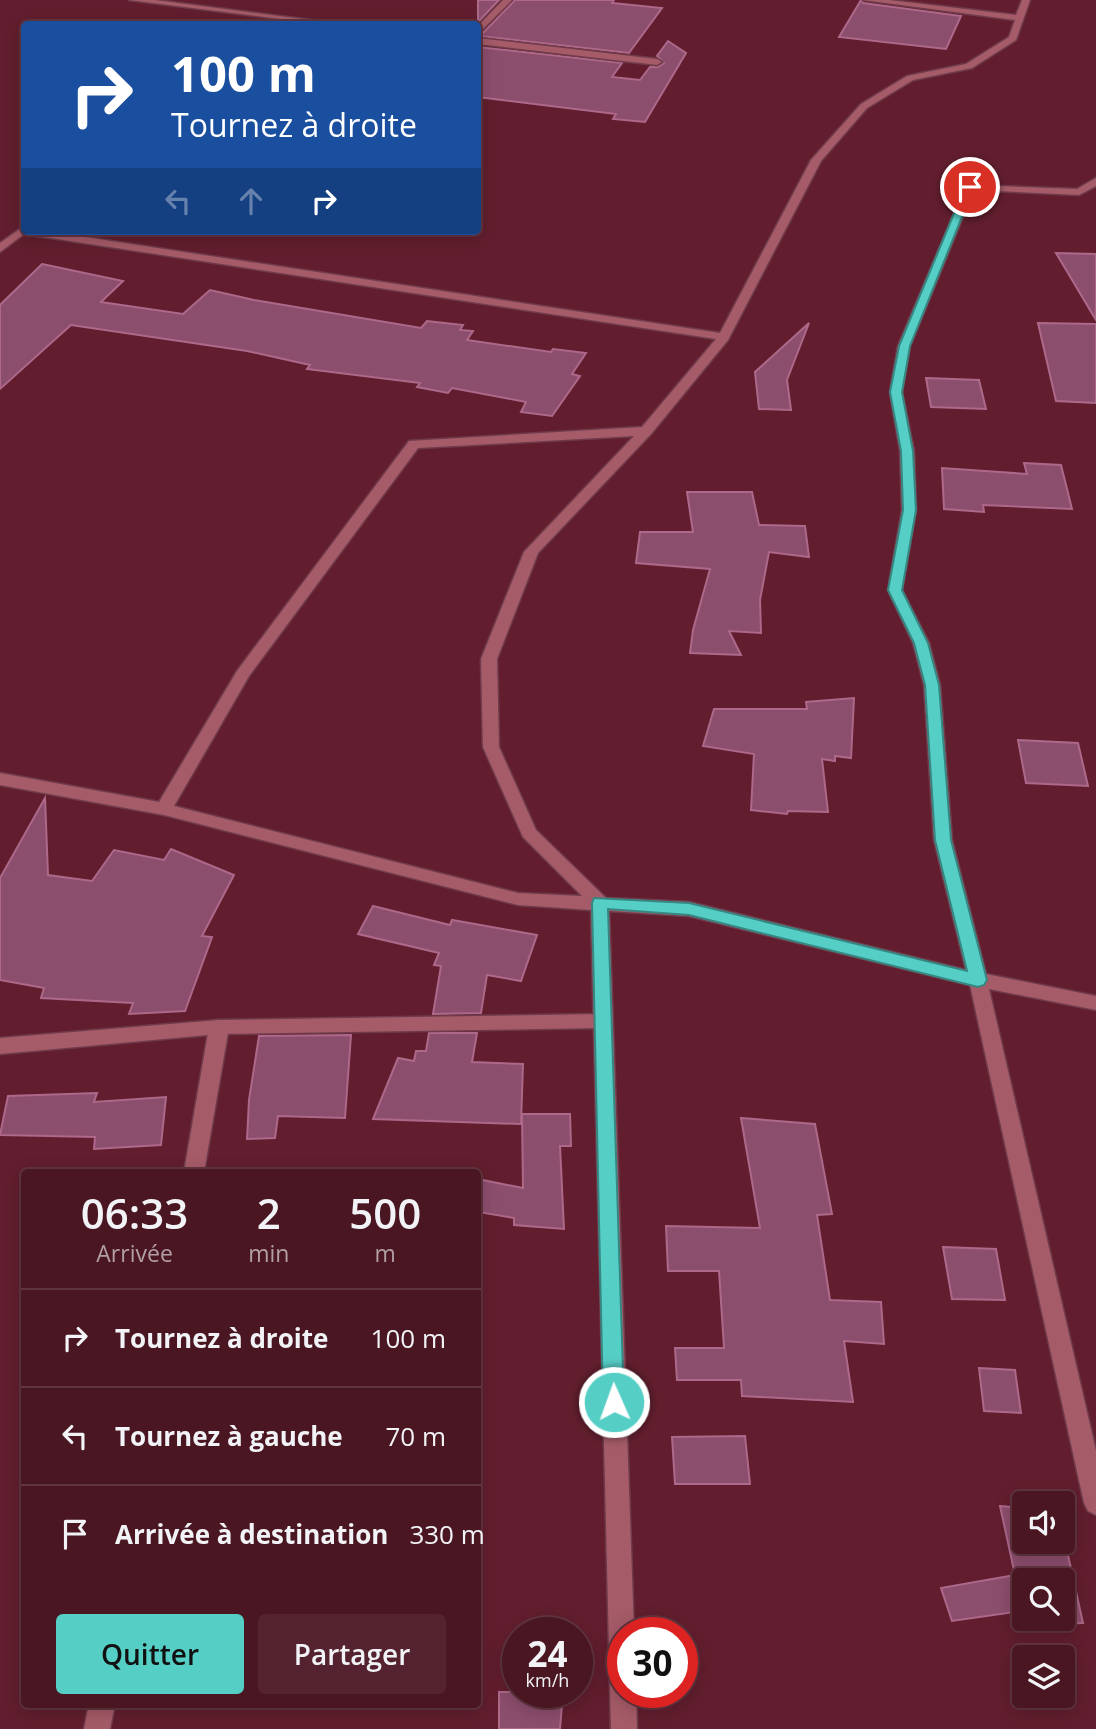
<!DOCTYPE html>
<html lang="fr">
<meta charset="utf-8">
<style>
:root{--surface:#4a1622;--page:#54232f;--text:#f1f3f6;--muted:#b29fa5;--line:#613540;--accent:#55cec6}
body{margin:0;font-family:"Open Sans",sans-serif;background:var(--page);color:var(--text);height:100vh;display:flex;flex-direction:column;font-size:26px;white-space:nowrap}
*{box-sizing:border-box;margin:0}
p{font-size:23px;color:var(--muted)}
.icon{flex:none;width:38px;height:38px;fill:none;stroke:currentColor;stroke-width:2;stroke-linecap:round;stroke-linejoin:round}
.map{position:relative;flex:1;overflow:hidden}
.drawer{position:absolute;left:21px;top:1169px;width:460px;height:539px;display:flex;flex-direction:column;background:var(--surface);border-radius:7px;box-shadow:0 4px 18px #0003,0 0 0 2px var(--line)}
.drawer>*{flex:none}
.guide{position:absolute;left:21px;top:21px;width:460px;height:214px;border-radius:7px;box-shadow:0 4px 18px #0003,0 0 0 2px var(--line);background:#1a4fa0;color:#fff;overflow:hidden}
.fabs{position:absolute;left:1012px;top:1491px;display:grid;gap:14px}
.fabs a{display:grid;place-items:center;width:63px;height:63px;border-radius:7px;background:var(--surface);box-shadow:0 4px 18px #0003,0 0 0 2px var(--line);font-size:35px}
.speed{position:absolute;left:502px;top:1617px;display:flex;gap:14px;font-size:35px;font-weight:700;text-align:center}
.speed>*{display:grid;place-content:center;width:91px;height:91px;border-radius:50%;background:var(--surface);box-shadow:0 4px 18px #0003,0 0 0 2px var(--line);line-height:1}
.speed small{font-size:18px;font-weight:400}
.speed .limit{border:10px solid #d22;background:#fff;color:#111}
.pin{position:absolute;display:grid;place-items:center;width:60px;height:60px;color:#fff;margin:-30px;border:4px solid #fff;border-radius:50%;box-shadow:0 2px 7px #0007}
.me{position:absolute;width:77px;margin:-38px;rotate:358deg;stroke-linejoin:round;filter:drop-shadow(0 0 5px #0008)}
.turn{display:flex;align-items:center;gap:24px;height:147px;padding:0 35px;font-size:32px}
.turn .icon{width:91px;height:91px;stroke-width:2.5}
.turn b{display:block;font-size:49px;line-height:60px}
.lanes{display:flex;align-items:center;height:66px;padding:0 35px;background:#0003;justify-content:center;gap:35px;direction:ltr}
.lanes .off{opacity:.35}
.eta{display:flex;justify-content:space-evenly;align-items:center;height:119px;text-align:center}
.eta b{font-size:42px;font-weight:600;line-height:49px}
.primary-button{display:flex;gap:14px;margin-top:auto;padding:14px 35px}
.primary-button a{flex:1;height:80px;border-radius:7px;background:var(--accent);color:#111;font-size:28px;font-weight:600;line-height:80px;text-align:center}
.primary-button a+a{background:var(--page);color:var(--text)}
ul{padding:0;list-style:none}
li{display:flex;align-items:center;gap:21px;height:98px;padding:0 35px;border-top:2px solid var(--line)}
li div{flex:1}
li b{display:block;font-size:26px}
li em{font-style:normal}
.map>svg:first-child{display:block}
.building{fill:#8c4e6d;stroke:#ad688a;stroke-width:2}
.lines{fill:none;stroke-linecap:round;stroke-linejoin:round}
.service-casing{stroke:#6f3b4b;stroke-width:3}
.minor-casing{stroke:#6f3b4b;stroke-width:3}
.service{fill:#a55b68;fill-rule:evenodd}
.minor{fill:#a55b68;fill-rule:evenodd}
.route{fill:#55cec6;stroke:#378681;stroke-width:2}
</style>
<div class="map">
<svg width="1096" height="1729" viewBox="0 0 1096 1729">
<rect width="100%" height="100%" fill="#621e2e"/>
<g class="building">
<polygon points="478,0 499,0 478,22"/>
<polygon points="515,0 614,0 612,3 662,8 629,53 480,36"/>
<polygon points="861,0 863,3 961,16 946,49 839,37"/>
<polygon points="668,41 686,53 645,122 613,119 616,114 478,97 478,47 622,63 612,77 640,80 650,67 658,67 664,63 657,56"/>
<polygon points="1056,253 1096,254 1096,320"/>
<polygon points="42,264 123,281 101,302 183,314 210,290 254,300 421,328 427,321 463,325 460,330 473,331 467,340 551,352 553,349 586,353 572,374 580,376 552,416 521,412 526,402 452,388 448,393 417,387 420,383 307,369 310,365 247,351 71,325 0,389 0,305"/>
<polygon points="809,323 787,380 791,410 759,409 755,372"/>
<polygon points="1038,323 1096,324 1096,403 1056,401"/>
<polygon points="926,378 979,380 986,409 931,407"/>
<polygon points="1024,463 1061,465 1072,509 983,505 984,512 944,509 942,468 1027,474"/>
<polygon points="687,492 752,492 759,525 805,526 809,557 769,552 760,600 761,633 729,631 741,655 690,653 693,630 710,569 636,563 640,532 693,532"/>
<polygon points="854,698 851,758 835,756 835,761 822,759 828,812 788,811 787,814 751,810 754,754 703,746 714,709 807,709 806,702"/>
<polygon points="1018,740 1078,743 1088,786 1026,783"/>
<polygon points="45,798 48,875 92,881 114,850 164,860 171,849 234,875 202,936 212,937 185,1011 129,1014 133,1003 41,998 44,988 0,980 0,878"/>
<polygon points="373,906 450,925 452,920 537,935 521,981 487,975 481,1013 433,1014 441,966 434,965 439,953 358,934"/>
<polygon points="429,1033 477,1033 472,1062 523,1064 521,1124 373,1119 398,1058 414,1061 416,1051 426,1051"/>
<polygon points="351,1035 345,1118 278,1116 275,1138 247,1139 249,1100 259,1036"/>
<polygon points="97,1093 94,1102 166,1097 161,1145 94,1149 95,1137 0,1135 8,1096"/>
<polygon points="522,1114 570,1114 571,1146 560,1146 564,1229 514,1225 514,1218 478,1212 478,1179 523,1188"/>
<polygon points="741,1118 815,1124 832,1214 817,1215 830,1300 881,1302 884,1344 844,1341 853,1402 742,1396 741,1380 677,1380 675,1348 724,1348 719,1271 668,1271 666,1226 760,1228"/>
<polygon points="943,1247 996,1249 1005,1300 952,1299"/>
<polygon points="979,1368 1015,1370 1021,1413 984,1411"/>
<polygon points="745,1436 750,1484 675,1484 672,1437"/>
<polygon points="1000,1506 1024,1508 1024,1542 1062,1542 1062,1528 1083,1623 1025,1625 1024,1619 1062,1619 1062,1580 1024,1580 1024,1617 1022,1611 952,1621 941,1588 1015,1575"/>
<polygon points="499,1692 563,1692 560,1729 499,1729"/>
</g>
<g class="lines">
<defs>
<polygon id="service" points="602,1014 609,1016 612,1021 609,1026 602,1028 219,1034 0,1054 0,1038 219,1020"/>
<g id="minor">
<polygon points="129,0 155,0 343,24 320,24"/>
<polygon points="503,0 512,0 478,34 478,26"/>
<path d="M863,0H889L1016,15L1022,0H1030L1016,40L972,68L913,80L867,108L821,161L728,340L651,434L538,553L497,659L499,747L536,830L606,898L689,902L966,970L934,840L924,685L913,643L888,590L902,510L900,451L890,392L898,346L966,185L1077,189L1096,178V186L1079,195L974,190L910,346L902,392L914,451L916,510L902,590L929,643L940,685L952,840L986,974L1096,996V1010L989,989L1096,1451V1515L1088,1511L1084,1503L970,985L689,916L609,911L634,1633H623V1692H636L637,1729H611L591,910L518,905L164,815L0,785V773L159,802L237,671L409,441L642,427L716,339L24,234L0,252V243L24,226V231H45L720,333L811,160L861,104L907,76L966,64L1009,37L1015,20ZM634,436L524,552L481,659L483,747L523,837L582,896L518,893L174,806L249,676L418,448Z"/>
<polygon points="478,38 657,59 662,62 657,65 478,44"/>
<polygon points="219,1020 226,1022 229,1027 204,1172 184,1172 209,1027 212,1022"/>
<polygon points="89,1704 115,1704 110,1729 84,1729"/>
</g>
</defs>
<use href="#service" class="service-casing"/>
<use href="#minor" class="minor-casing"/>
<use href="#service" class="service"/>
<use href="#minor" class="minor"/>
</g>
<polygon class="route" points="970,184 974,187 910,346 902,392 913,451 916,510 902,590 928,643 939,685 951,840 987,980 984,985 978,987 689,915 608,909 624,1402 621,1409 614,1412 606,1409 603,1402 592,903 594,898 689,903 967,971 935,840 925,685 914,643 888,590 903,510 901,451 890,392 899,346 965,187"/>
</svg>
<div class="fabs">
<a><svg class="icon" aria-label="sound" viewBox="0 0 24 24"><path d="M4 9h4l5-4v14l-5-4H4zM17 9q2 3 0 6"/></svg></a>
<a><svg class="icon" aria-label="search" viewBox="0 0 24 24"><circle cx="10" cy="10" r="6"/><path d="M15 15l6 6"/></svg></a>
<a><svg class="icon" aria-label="layers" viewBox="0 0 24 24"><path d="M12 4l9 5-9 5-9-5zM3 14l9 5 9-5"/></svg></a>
</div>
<div class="speed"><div>24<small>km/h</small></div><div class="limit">30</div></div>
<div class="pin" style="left:970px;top:187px;background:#d93025"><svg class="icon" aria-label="arrive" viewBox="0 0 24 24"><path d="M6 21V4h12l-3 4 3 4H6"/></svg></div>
<svg class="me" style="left:614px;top:1402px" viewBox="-20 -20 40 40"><circle r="17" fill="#55cec6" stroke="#fff" stroke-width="3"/><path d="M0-11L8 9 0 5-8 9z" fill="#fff"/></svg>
<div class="guide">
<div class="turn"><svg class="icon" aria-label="right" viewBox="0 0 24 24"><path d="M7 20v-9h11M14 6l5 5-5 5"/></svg><div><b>100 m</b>Tournez à droite</div></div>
<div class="lanes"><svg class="icon off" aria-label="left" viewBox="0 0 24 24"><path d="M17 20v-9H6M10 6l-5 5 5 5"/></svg><svg class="icon off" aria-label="ahead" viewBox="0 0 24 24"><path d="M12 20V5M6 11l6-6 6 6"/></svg><svg class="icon" aria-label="right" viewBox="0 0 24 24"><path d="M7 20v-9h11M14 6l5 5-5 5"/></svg></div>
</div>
<section class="drawer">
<div class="eta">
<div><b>06:33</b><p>Arrivée</p></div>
<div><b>2</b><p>min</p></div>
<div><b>500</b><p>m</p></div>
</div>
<ul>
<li><svg class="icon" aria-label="right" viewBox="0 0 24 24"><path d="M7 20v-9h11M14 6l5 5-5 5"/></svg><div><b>Tournez à droite</b></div><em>100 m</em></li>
<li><svg class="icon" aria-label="left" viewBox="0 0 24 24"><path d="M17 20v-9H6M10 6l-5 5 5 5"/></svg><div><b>Tournez à gauche</b></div><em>70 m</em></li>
<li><svg class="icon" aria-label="arrive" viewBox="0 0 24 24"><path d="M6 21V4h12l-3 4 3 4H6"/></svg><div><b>Arrivée à destination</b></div><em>330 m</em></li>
</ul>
<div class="primary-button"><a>Quitter</a><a>Partager</a></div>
</section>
</div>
